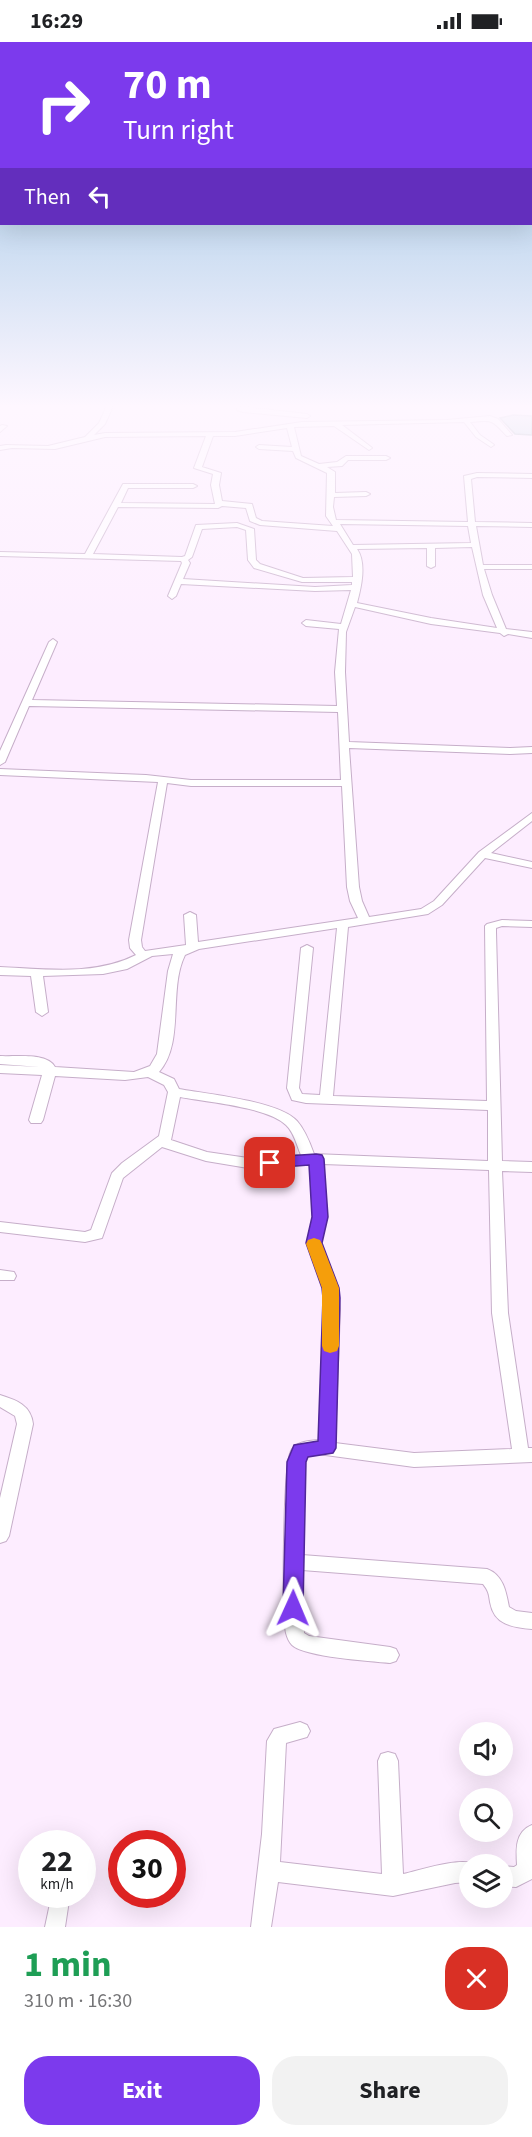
<!DOCTYPE html>
<meta charset="utf-8">
<style>
:root{--surface:#fff;--page:#f2f2f2;--text:#202124;--muted:#757577;--accent:#7c3aed}
body{margin:0;font-family:"Source Sans 3",sans-serif;background:var(--page);color:var(--text);height:100vh;display:flex;flex-direction:column;font-size:22px;white-space:nowrap}
*{box-sizing:border-box;margin:0}
p{font-size:20px;color:var(--muted)}
.icon{flex:none;width:33px;height:33px;fill:none;stroke:currentColor;stroke-width:2;stroke-linecap:round;stroke-linejoin:round}
.map{position:relative;height:1885px;overflow:hidden}
.panel{display:flex;flex-direction:column;background:var(--surface);flex:1}
.panel>*{flex:none}
.top-card{position:absolute;left:0px;top:0px;width:532px;height:183px;box-shadow:0 6px 24px #0002;background:#7c3aed;color:#fff;overflow:hidden}
.buttons{position:absolute;left:459px;top:1680px;display:grid;gap:12px}
.buttons a{display:grid;place-items:center;width:54px;height:54px;border-radius:50%;background:var(--surface);box-shadow:0 6px 24px #0002;font-size:30px}
.speed{position:absolute;left:18px;top:1788px;display:flex;gap:12px;font-size:30px;font-weight:700;text-align:center}
.speed>*{display:grid;place-content:center;width:78px;height:78px;border-radius:50%;background:var(--surface);box-shadow:0 6px 24px #0002;line-height:1}
.speed small{font-size:15px;font-weight:400}
.speed .limit{border:9px solid #d22;background:#fff;color:#111}
.pin{position:absolute;display:grid;place-items:center;width:51px;height:51px;color:#fff;margin:-26px;border-radius:12px;box-shadow:0 3px 9px #0006}
.me{position:absolute;width:66px;margin:-33px;rotate:1deg;stroke-linejoin:round;filter:drop-shadow(0 0 4px #0008)}
.turn{display:flex;align-items:center;gap:21px;height:126px;padding:0 24px;font-size:27px}
.turn .icon{width:78px;height:78px;stroke-width:2.5}
.turn b{display:block;font-size:42px;line-height:51px}
.then{display:flex;align-items:center;height:57px;padding:0 24px;background:#0003;gap:12px;font-size:22px}
.round{display:grid;place-items:center;flex:none;width:63px;height:63px;border-radius:24px;background:var(--page)}
.head{display:flex;align-items:center;justify-content:space-between;height:102px;padding:0 24px}
h1{font-size:36px;font-weight:700;line-height:45px;color:#1e9e55}
.cta{display:flex;gap:12px;margin-top:auto;padding:12px 24px}
.cta a{flex:1;height:69px;border-radius:24px;background:var(--accent);color:#fff;font-size:24px;font-weight:700;line-height:69px;text-align:center}
.cta a+a{background:var(--page);color:var(--text)}
.status{display:flex;justify-content:space-between;align-items:center;height:42px;padding:0 30px;background:var(--surface);direction:ltr}
.status svg{height:16px;fill:currentColor}
.map>svg:first-child{display:block}
.water{fill:#abcdd9;stroke:#7e939e;stroke-width:1.5}
.lines{fill:none;stroke-linecap:round;stroke-linejoin:round}
.minor-casing{stroke:#c6aec9;stroke-width:2}
.minor{fill:#fff;fill-rule:evenodd}
.route{fill:#7c3aed;stroke:#51269a;stroke-width:1.5}
.slow{fill:#f59e0b}
</style>
<div class="status"><b>16:29</b><svg viewBox="0 0 49 12"><path d="M0 12V9h3v3zM5 12V6h3v6zM10 12V3h3v9zM15 12V0h3v12zM26 1h20v11H26zM47 4h2v5h-2z"/></svg></div>
<div class="map">
<svg width="532" height="1885" viewBox="0 0 532 1885">
<rect width="100%" height="100%" fill="#fdedff"/>
<polygon class="water" points="513,373 532,374 532,393 515,392 500,376"/>
<g class="lines">
<defs>
<g id="minor">
<path d="M107,364H113L105,382L94,393L105,391L235,390L302,380L447,378L490,374L498,377L512,393L507,394C491,377 493,378 470,380L480,393L493,402L494,403L491,405L476,395L464,380L342,383L371,405L372,406L369,408L334,384L294,385L301,414L319,422L337,420L346,414H386L390,416L386,418H348L342,424L327,425L335,430V451L366,450L370,452L366,454L334,455L333,465L336,478L468,480L464,434L477,431L532,432V436L477,435L471,437L475,480L532,481V485L476,484L483,523H532V527H484L492,553L506,587L532,590V596L508,592L504,594L500,591L431,582L355,565L346,590L345,630L349,700L510,706L532,705V711L510,712L349,706L359,845L362,859L369,875L421,867L434,859L479,810L532,771V779L491,811L532,820V826L485,816L442,863L428,872L348,885L333,1054L487,1059L485,884L487,882L502,878L532,879V885L502,884L496,886V890L502,1119L532,1120V1130L502,1129L508,1271L528,1406H532V1420L414,1425L318,1412L306,1414L303,1439L302,1513L487,1527C503,1533 506,1549 509,1565L516,1569L532,1571V1587C512,1585 494,1583 490,1560C489,1552 488,1548 483,1542L302,1528L304,1591L309,1594L390,1605L396,1607L399,1613L396,1619L390,1621C369,1619 305,1615 292,1603C289,1600 287,1595 286,1591C282,1571 283,1424 291,1409C296,1399 309,1399 319,1398L324,1267V1246L307,1201L313,1175L310,1122L248,1126L206,1119L162,1105L123,1136L102,1196L85,1200L0,1190V1180L85,1190L91,1188L112,1131L122,1121L159,1094L168,1050L164,1043L148,1035L125,1038L55,1034L43,1078L41,1081H31L29,1078L42,1033L0,1031V1023L40,1025L0,1022V1014C15,1015 47,1010 55,1025L134,1030L150,1024L157,1012L168,929L173,912L152,914L127,927L103,932L43,934L48,970L42,974L36,970L31,934L0,933V925C45,927 95,934 136,913L130,906L129,898L158,740L0,733V727L146,733L191,738H341L338,670L29,664L5,720L0,723V709L49,600L53,597L57,600L32,658L337,664L335,630L339,587L306,584L302,581L306,578L341,582L351,548L315,549L181,542L176,554L172,557L168,554L182,521L181,519L0,514V510L85,512L123,442H193L197,444L193,446H128L121,461L215,462L211,443L213,432L194,426L206,394L105,395L55,407L12,406L0,408V404L6,403L48,404L85,395L99,381ZM287,386L292,405L259,403L256,405L259,407L293,409L296,416L327,431L326,474L333,484L262,479L256,476L252,462L222,459L219,443L221,431L202,425L213,394H235ZM222,464L246,466L250,479L260,483L337,489L352,512L353,535L303,536L260,522L256,518L254,487L237,481L196,483L185,514L182,515L93,512L118,465L218,466ZM340,482L468,484L471,501L353,503ZM237,485L246,488L248,518L254,526L302,540H352V543L315,545L183,537L190,521L188,518L192,515L202,487ZM472,505L483,553L497,586L431,576L357,561C361,546 367,521 357,507L427,506V524L431,526L435,524V506ZM167,741L191,744H342L347,845L350,859L358,876L198,900L196,873L190,870L184,873L186,903L145,909L142,905L141,898ZM337,886L320,1053L302,1052L299,1046L313,906L307,903L301,906L287,1046L292,1058L306,1061L488,1068V1119L314,1112C310,1101 305,1088 297,1079C279,1059 207,1052 179,1047L174,1037L159,1030C185,1001 168,947 185,913L199,907ZM180,1055C207,1060 267,1065 286,1083C294,1090 297,1104 301,1113L248,1116L207,1110L171,1098ZM323,1122L489,1128L492,1271L512,1407L414,1411L335,1401L340,1267L338,1246L321,1201L327,1175Z"/>
<polygon points="236,364 307,372 310,374 307,376 243,370 237,368"/>
<polygon points="2,383 7,384 0,390 0,384"/>
<polygon points="0,1228 14,1230 16,1234 14,1238 0,1238"/>
<path d="M0,1353C16,1358 31,1363 33,1382L9,1494L6,1499L0,1501V1456L17,1382L15,1374L0,1365Z"/>
<path d="M300,1680L307,1683L310,1689L307,1695L286,1701L280,1820L382,1832L378,1719L381,1712L388,1710L395,1712L398,1719L403,1832C422,1828 458,1815 476,1822H470V1840L455,1841L393,1854L278,1840L271,1885H251L262,1792L267,1699L274,1687Z"/>
<path d="M532,1783V1837L516,1845L502,1844V1824L514,1825L517,1823C516,1807 515,1790 532,1783Z"/>
<polygon points="52,1852 70,1852 65,1885 45,1885"/>
</g>
</defs>
<use href="#minor" class="minor-casing"/>
<use href="#minor" class="minor"/>
</g>
<linearGradient id="sky" x2="0" y2="1"><stop stop-color="#8fbee2"/><stop offset="0.58" stop-color="#fef7ff"/><stop offset="1" stop-color="#fef7ff" stop-opacity="0"/></linearGradient>
<rect width="532" height="628" fill="url(#sky)"/>
<polygon class="route" points="316,1112 322,1113 324,1117 328,1175 322,1201 339,1246 340,1256 336,1406 333,1411 308,1415 306,1420 303,1566 300,1573 293,1575 286,1573 283,1566 287,1420 294,1403 318,1399 323,1256 322,1246 306,1201 312,1175 309,1123 270,1126 265,1124 263,1121 265,1117 270,1115"/>
<polygon class="slow" points="314,1196 320,1198 322,1202 339,1246 339,1304 337,1309 330,1311 324,1309 322,1304 322,1246 306,1202 308,1198"/>
</svg>
<div class="buttons">
<a><svg class="icon" aria-label="sound" viewBox="0 0 24 24"><path d="M4 9h4l5-4v14l-5-4H4zM17 9q2 3 0 6"/></svg></a>
<a><svg class="icon" aria-label="search" viewBox="0 0 24 24"><circle cx="10" cy="10" r="6"/><path d="M15 15l6 6"/></svg></a>
<a><svg class="icon" aria-label="layers" viewBox="0 0 24 24"><path d="M12 4l9 5-9 5-9-5zM3 14l9 5 9-5"/></svg></a>
</div>
<div class="speed"><div>22<small>km/h</small></div><div class="limit">30</div></div>
<div class="pin" style="left:270px;top:1121px;background:#d93025"><svg class="icon" aria-label="arrive" viewBox="0 0 24 24"><path d="M6 21V4h12l-3 4 3 4H6"/></svg></div>
<svg class="me" style="left:293px;top:1566px" viewBox="-20 -20 40 40"><path d="M0-17L14 15 0 8-14 15z" fill="#7c3aed" stroke="#fff" stroke-width="4"/></svg>
<div class="top-card">
<div class="turn"><svg class="icon" aria-label="right" viewBox="0 0 24 24"><path d="M7 20v-9h11M14 6l5 5-5 5"/></svg><div><b>70 m</b>Turn right</div></div>
<div class="then">Then<svg class="icon" aria-label="left" viewBox="0 0 24 24"><path d="M17 20v-9H6M10 6l-5 5 5 5"/></svg></div>
</div>
</div>
<section class="panel">
<div class="head"><div><h1>1 min</h1><p>310 m · 16:30</p></div><a class="round" style="background:#d93025;color:#fff"><svg class="icon" aria-label="close" viewBox="0 0 24 24"><path d="M6 6l12 12M18 6L6 18"/></svg></a></div>
<div class="cta"><a>Exit</a><a>Share</a></div>
</section>
